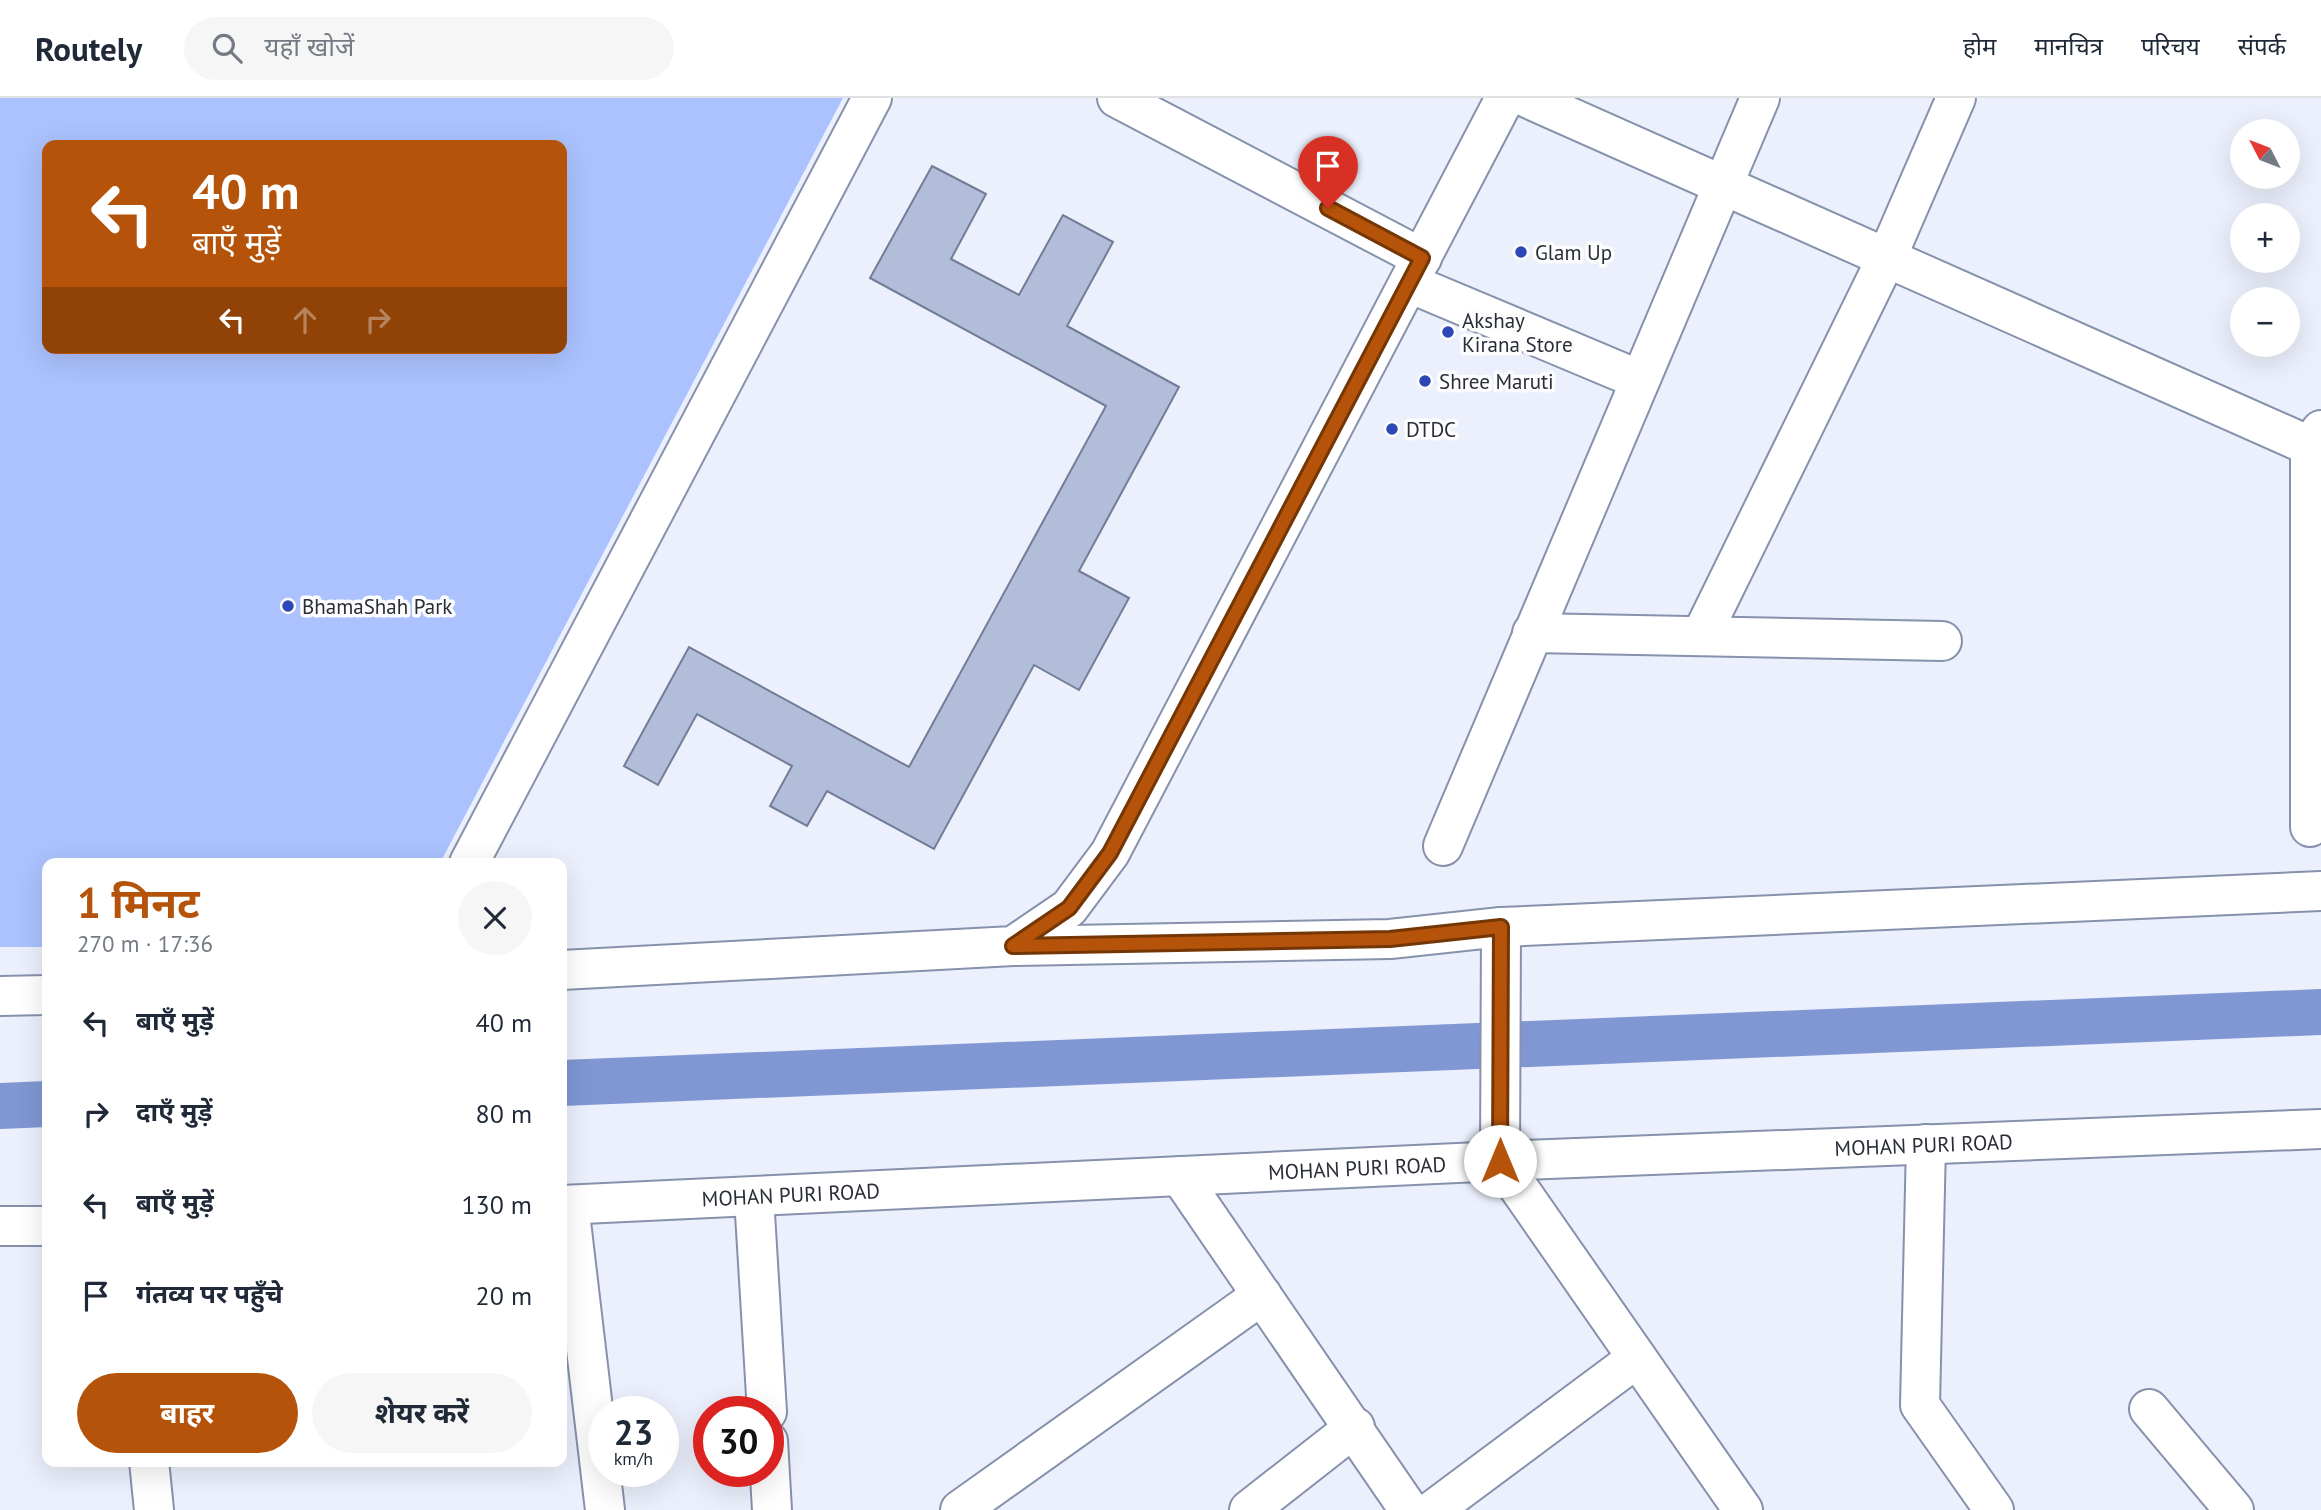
<!DOCTYPE html>
<html lang="hi">
<meta charset="utf-8">
<style>
:root{--surface:#fff;--page:#f6f6f7;--text:#1f2937;--muted:#747a83;--line:#e0e1e3;--accent:#b45309}
body{margin:0;font-family:"PT Sans","Noto Sans Devanagari",sans-serif;background:var(--page);color:var(--text);height:100vh;display:flex;flex-direction:column;font-size:26px;white-space:nowrap}
*{box-sizing:border-box;margin:0}
p{font-size:23px;color:var(--muted)}
.icon{flex:none;width:38px;height:38px;fill:none;stroke:currentColor;stroke-width:2;stroke-linecap:round;stroke-linejoin:round}
.map{position:relative;flex:1;overflow:hidden}
.drawer{position:absolute;left:42px;top:760px;width:525px;height:609px;display:flex;flex-direction:column;background:var(--surface);border-radius:14px;box-shadow:0 7px 28px #0002}
.drawer>*{flex:none}
.top-card{position:absolute;left:42px;top:42px;width:525px;height:214px;border-radius:14px;box-shadow:0 7px 28px #0002;background:#b45309;color:#fff;overflow:hidden}
.needle{width:46px;rotate:312deg}
.controls{position:absolute;left:2230px;top:21px;display:grid;gap:14px}
.controls a{display:grid;place-items:center;width:70px;height:70px;border-radius:50%;background:var(--surface);box-shadow:0 7px 28px #0002;font-size:35px}
.speed{position:absolute;left:588px;top:1298px;display:flex;gap:14px;font-size:35px;font-weight:700;text-align:center}
.speed>*{display:grid;place-content:center;width:91px;height:91px;border-radius:50%;background:var(--surface);box-shadow:0 7px 28px #0002;line-height:1}
.speed small{font-size:18px;font-weight:400}
.speed .limit{border:10px solid #d22;background:#fff;color:#111}
.pin{position:absolute;display:grid;place-items:center;width:60px;height:60px;color:#fff;margin:-72px -30px;border-radius:50% 50% 50% 0;rotate:-45deg;box-shadow:0 0 7px #0007}
.pin .icon{rotate:45deg}
.me{position:absolute;width:77px;margin:-38px;rotate:0deg;stroke-linejoin:round;filter:drop-shadow(0 0 5px #0008)}
.turn{display:flex;align-items:center;gap:24px;height:147px;padding:0 35px;font-size:32px}
.turn .icon{width:91px;height:91px;stroke-width:2.5}
.turn b{display:block;font-size:49px;line-height:60px}
.lanes{display:flex;align-items:center;height:66px;padding:0 35px;background:#0003;justify-content:center;gap:35px;direction:ltr}
.lanes .off{opacity:.35}
.round{display:grid;place-items:center;flex:none;width:74px;height:74px;border-radius:37px;background:var(--page)}
.headline{display:flex;align-items:center;justify-content:space-between;height:119px;padding:0 35px}
h1{font-size:42px;font-weight:700;line-height:52px;color:var(--accent)}
.primary-button{display:flex;gap:14px;margin-top:auto;padding:14px 35px}
.primary-button a{flex:1;height:80px;border-radius:42px;background:var(--accent);color:#fff;font-size:28px;font-weight:700;line-height:80px;text-align:center}
.primary-button a+a{background:var(--page);color:var(--text)}
ul{padding:0;list-style:none}
li{display:flex;align-items:center;gap:21px;height:91px;padding:0 35px}
li div{flex:1}
li b{display:block;font-size:26px}
li em{font-style:normal}
header{display:flex;align-items:center;gap:42px;box-sizing:border-box;height:98px;padding:0 35px;background:var(--surface);border-bottom:2px solid var(--line)}
header strong{font-size:33px}
nav{display:flex;gap:38px;margin-inline-start:auto;font-size:24px}
.search{width:490px;height:63px;background:var(--page);display:flex;align-items:center;gap:18px;box-sizing:border-box;padding:0 24px;border-radius:38px;color:var(--muted);font-size:26px}
.map>svg:first-child{display:block}
.green{fill:#abc2fe;fill-rule:evenodd}
.lines{fill:none;stroke-linecap:round;stroke-linejoin:round}
.canal{stroke:#8097d3;stroke-width:46}
.building{fill:#b2bdda;stroke:#727c97;stroke-width:2}
.minor-casing{stroke:#8691ac;stroke-width:42}
.tertiary-casing{stroke:#8691ac;stroke-width:42}
.minor{stroke:#fff;stroke-width:38}
.tertiary{stroke:#fff;stroke-width:38}
.route-casing{stroke:#753606;stroke-width:18}
.route{stroke:#b45309;stroke-width:12}
.poi-dot{fill:#2e47b7;stroke:#fdfdfd;stroke-width:2.5}
.labels{text-anchor:middle;dominant-baseline:central;stroke-width:7;stroke-linejoin:round;paint-order:stroke}
.poi-label{font-size:21px;fill:#292d38;stroke:#fdfdfd;text-anchor:start}
.street-label{font-size:21px;fill:#292d38;stroke:#fdfdfd}
</style>
<header>
<strong>Routely</strong>
<div class="search"><svg class="icon" aria-label="search" viewBox="0 0 24 24"><circle cx="10" cy="10" r="6"/><path d="M15 15l6 6"/></svg>यहाँ खोजें</div>
<nav><a>होम</a><a>मानचित्र</a><a>परिचय</a><a>संपर्क</a></nav>
</header>
<div class="map">
<svg width="2321" height="1412" viewBox="0 0 2321 1412">
<rect width="100%" height="100%" fill="#ebf0fc"/>
<path class="green" d="M0,0H843L440,765H47V849H0ZM47,47H562V250H47Z"/>
<g class="lines">
<g class="canal">
<polyline points="562,985 2321,914"/>
<polyline points="0,1008 47,1006"/>
</g>
</g>
<polygon class="building" points="932,68 986,96 951,161 1019,197 1063,117 1113,144 1067,228 1179,289 1079,473 1129,500 1079,592 1034,567 934,751 827,693 807,728 770,708 792,668 697,616 658,687 624,668 689,549 909,669 1106,308 870,180"/>
<g class="lines">
<defs>
<g id="minor">
<polyline points="1117,0 1422,160"/>
<polyline points="1527,0 2310,348 2321,348"/>
<polyline points="1409,185 1640,282"/>
<polyline points="1532,535 1942,543"/>
<polyline points="1701,538 1887,159 1956,0"/>
<polyline points="2310,729 2310,348 2321,332"/>
<polyline points="1443,748 1760,0"/>
<polyline points="469,765 872,0"/>
<polyline points="1501,829 1500,1063 1743,1412"/>
<polyline points="1926,1046 1920,1307 1994,1412"/>
<polyline points="1180,1078 1409,1412"/>
<polyline points="754,1099 767,1314"/>
<polyline points="569,1107 605,1412"/>
<polyline points="2149,1311 2234,1412"/>
<polyline points="768,1343 772,1412"/>
<polyline points="960,1412 1262,1197"/>
<polyline points="1249,1412 1355,1329"/>
<polyline points="1433,1412 1637,1260"/>
</g>
<g id="tertiary">
<polyline points="1013,848 1390,841 1501,829 2321,793"/>
<polyline points="562,872 1013,848 1069,810 1110,755 1505,0"/>
<polyline points="0,898 47,897"/>
<path id="s1" d="M562,1107L1500,1063L2321,1031"/>
<polyline points="0,1128 47,1128"/>
<polyline points="149,1363 154,1412"/>
</g>
</defs>
<use href="#minor" class="minor-casing"/>
<use href="#tertiary" class="tertiary-casing"/>
<use href="#minor" class="minor"/>
<use href="#tertiary" class="tertiary"/>
</g>
<g class="lines">
<defs>
<polyline id="route" points="1328,110 1422,160 1110,755 1069,810 1013,848 1390,841 1501,829 1500,1063"/>
</defs>
<use href="#route" class="route-casing"/>
<use href="#route" class="route"/>
</g>
<g class="poi-dot">
<circle cx="1521" cy="154" r="7"/>
<circle cx="1448" cy="234" r="7"/>
<circle cx="1425" cy="283" r="7"/>
<circle cx="1392" cy="331" r="7"/>
<circle cx="288" cy="508" r="7"/>
</g>
<g class="labels">
<g class="poi-label">
<text x="1535" y="154">Glam Up</text>
<text x="1462" y="222">Akshay<tspan x="1462" dy="24">Kirana Store</tspan></text>
<text x="1439" y="283">Shree Maruti</text>
<text x="1406" y="331">DTDC</text>
<text x="302" y="508">BhamaShah Park</text>
</g>
<g class="street-label">
<text stroke="none"><textPath href="#s1" startOffset="1363">MOHAN PURI ROAD</textPath></text>
<text stroke="none"><textPath href="#s1" startOffset="796">MOHAN PURI ROAD</textPath></text>
<text stroke="none"><textPath href="#s1" startOffset="229">MOHAN PURI ROAD</textPath></text>
</g>
</g>
</svg>
<div class="controls">
<a><svg class="needle" viewBox="-14 -14 28 28"><path d="M0-13l5 13h-10z" fill="#e53935"/><path d="M0 13l5-13h-10z" fill="#747a83"/></svg></a>
<a>+</a>
<a>−</a>
</div>
<div class="speed"><div>23<small>km/h</small></div><div class="limit">30</div></div>
<div class="pin" style="left:1328px;top:110px;background:#d93025"><svg class="icon" aria-label="arrive" viewBox="0 0 24 24"><path d="M6 21V4h12l-3 4 3 4H6"/></svg></div>
<svg class="me" style="left:1500px;top:1063px" viewBox="-20 -20 40 40"><circle r="19" fill="#fff"/><path d="M0-13L10 11 0 6-10 11z" fill="#b45309"/></svg>
<div class="top-card">
<div class="turn"><svg class="icon" aria-label="left" viewBox="0 0 24 24"><path d="M17 20v-9H6M10 6l-5 5 5 5"/></svg><div><b>40 m</b>बाएँ मुड़ें</div></div>
<div class="lanes"><svg class="icon" aria-label="left" viewBox="0 0 24 24"><path d="M17 20v-9H6M10 6l-5 5 5 5"/></svg><svg class="icon off" aria-label="ahead" viewBox="0 0 24 24"><path d="M12 20V5M6 11l6-6 6 6"/></svg><svg class="icon off" aria-label="right" viewBox="0 0 24 24"><path d="M7 20v-9h11M14 6l5 5-5 5"/></svg></div>
</div>
<section class="drawer">
<div class="headline"><div><h1>1 मिनट</h1><p>270 m · 17:36</p></div><a class="round"><svg class="icon" aria-label="close" viewBox="0 0 24 24"><path d="M6 6l12 12M18 6L6 18"/></svg></a></div>
<ul>
<li><svg class="icon" aria-label="left" viewBox="0 0 24 24"><path d="M17 20v-9H6M10 6l-5 5 5 5"/></svg><div><b>बाएँ मुड़ें</b></div><em>40 m</em></li>
<li><svg class="icon" aria-label="right" viewBox="0 0 24 24"><path d="M7 20v-9h11M14 6l5 5-5 5"/></svg><div><b>दाएँ मुड़ें</b></div><em>80 m</em></li>
<li><svg class="icon" aria-label="left" viewBox="0 0 24 24"><path d="M17 20v-9H6M10 6l-5 5 5 5"/></svg><div><b>बाएँ मुड़ें</b></div><em>130 m</em></li>
<li><svg class="icon" aria-label="arrive" viewBox="0 0 24 24"><path d="M6 21V4h12l-3 4 3 4H6"/></svg><div><b>गंतव्य पर पहुँचे</b></div><em>20 m</em></li>
</ul>
<div class="primary-button"><a>बाहर</a><a>शेयर करें</a></div>
</section>
</div>
